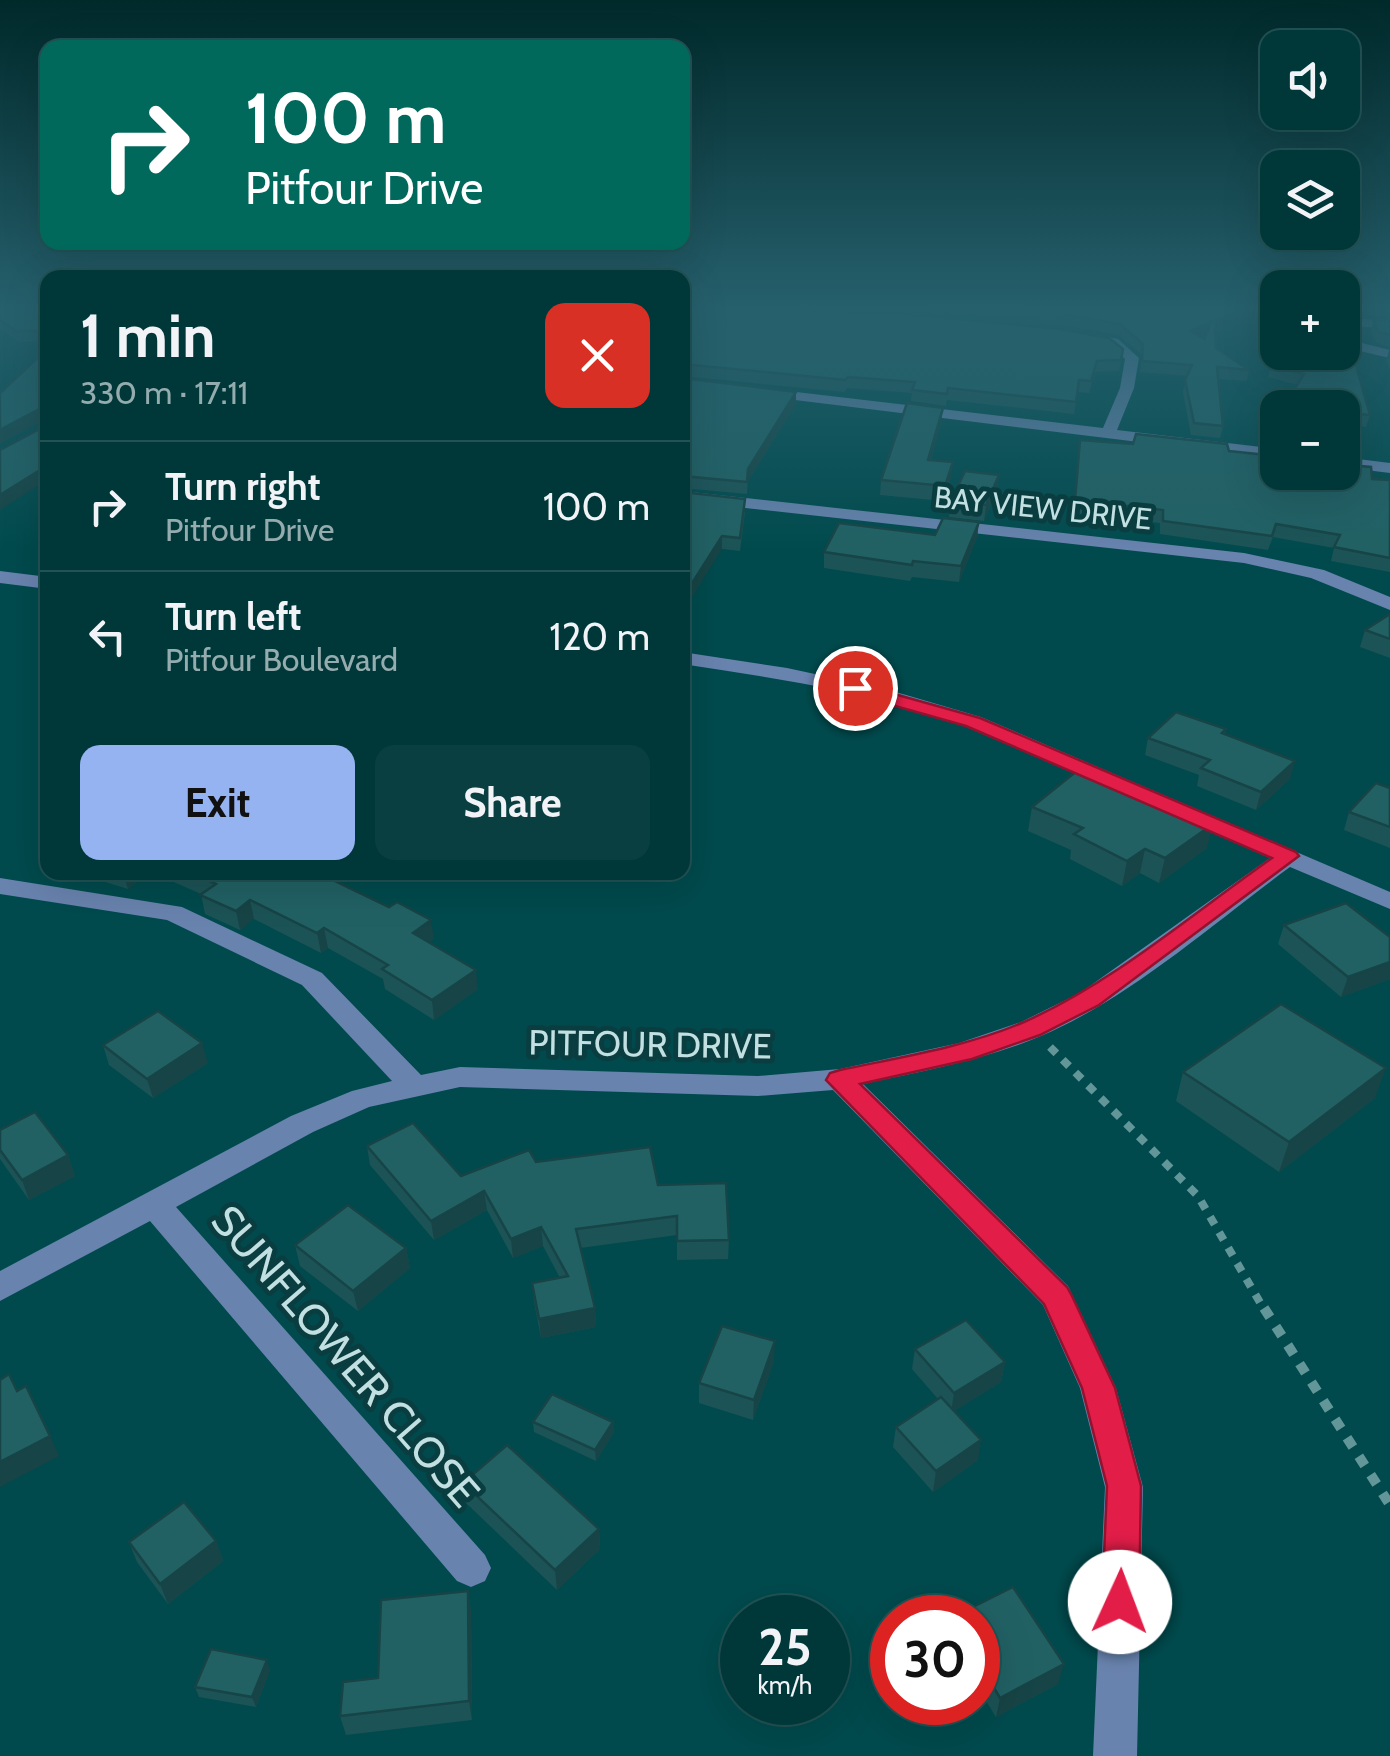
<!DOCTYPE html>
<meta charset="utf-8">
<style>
:root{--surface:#00383a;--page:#0a3f42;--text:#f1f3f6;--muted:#95acaf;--line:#225254;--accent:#95b2f1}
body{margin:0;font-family:Cabin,sans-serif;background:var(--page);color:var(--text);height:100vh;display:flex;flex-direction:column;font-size:38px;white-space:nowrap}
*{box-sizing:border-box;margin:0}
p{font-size:32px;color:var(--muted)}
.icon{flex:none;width:55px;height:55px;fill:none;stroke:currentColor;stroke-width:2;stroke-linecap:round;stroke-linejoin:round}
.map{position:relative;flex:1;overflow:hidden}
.side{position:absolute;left:40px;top:270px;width:650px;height:610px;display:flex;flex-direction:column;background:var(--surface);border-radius:20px;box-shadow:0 10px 40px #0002,0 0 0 2px var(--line)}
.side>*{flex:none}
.hud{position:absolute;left:40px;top:40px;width:650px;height:210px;border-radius:20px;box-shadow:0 10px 40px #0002,0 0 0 2px var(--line);background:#00695c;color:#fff;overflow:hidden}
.controls{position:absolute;left:1260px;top:30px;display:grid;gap:20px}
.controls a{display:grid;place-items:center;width:100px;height:100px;border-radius:20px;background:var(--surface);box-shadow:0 10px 40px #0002,0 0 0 2px var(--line);font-size:50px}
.speed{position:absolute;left:720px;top:1595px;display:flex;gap:20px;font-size:50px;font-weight:700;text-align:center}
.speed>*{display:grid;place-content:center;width:130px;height:130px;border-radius:50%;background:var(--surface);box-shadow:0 10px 40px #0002,0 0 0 2px var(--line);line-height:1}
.speed small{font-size:25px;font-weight:400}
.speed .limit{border:15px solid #d22;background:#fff;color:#111}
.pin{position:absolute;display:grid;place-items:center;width:85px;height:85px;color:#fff;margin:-42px;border:5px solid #fff;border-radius:50%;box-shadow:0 2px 10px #0007}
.me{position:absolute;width:110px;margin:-55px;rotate:2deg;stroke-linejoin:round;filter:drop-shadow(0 0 8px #0008)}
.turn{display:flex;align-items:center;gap:35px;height:210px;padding:0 40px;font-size:45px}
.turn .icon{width:130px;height:130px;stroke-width:2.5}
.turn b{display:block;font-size:70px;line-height:85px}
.round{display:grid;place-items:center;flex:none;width:105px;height:105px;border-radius:20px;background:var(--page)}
.headline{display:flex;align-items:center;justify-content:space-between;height:170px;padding:0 40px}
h1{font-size:60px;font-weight:700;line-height:75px}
.action{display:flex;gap:20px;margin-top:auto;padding:20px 40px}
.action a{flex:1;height:115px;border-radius:20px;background:var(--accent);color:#111;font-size:40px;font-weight:700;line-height:115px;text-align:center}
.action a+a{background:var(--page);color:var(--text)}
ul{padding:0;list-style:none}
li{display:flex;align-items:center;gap:30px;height:130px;padding:0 40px;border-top:2px solid var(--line)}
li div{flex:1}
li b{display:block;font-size:38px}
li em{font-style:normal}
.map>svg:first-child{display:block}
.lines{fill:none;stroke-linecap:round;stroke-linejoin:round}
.path-far1{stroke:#639699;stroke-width:8;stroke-dasharray:9 9;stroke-linecap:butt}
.path{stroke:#639699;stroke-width:10;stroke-dasharray:11 11;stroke-linecap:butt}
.minor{fill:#6883ae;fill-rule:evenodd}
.wall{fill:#1c5356}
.shaded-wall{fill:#174446}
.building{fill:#216164;stroke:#174446;stroke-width:2.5;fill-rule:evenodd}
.route{fill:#e11d48;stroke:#92132f;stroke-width:2.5}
.labels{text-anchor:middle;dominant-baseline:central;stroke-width:10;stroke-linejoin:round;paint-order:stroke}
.far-street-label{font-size:30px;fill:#c2e0e2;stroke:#0a3d40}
.street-label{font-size:35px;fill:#c2e0e2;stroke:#0a3d40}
.near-street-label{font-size:42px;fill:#c2e0e2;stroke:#0a3d40}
</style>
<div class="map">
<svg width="1390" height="1756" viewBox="0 0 1390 1756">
<rect width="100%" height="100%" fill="#004a4d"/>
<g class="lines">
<polyline class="path-far1" points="1050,1047 1198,1196 1265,1311"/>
<polyline class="path" points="1264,1308 1390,1505"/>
<g class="minor">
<polygon points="1241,306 1278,309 1278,317 1242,309"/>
<polygon points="1342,318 1390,320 1390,328 1342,326"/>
<polygon points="1094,334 1118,339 1139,358 1134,388 1117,430 1278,449 1278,459 762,396 755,392 762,388 1103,428 1120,388 1125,359 1108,345 1089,341 1089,335"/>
<polygon points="1342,338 1390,350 1390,358 1342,347"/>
<polygon points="1342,457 1390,463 1390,473 1342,467"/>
<polygon points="682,491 1244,553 1324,570 1390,597 1390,610 1311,578 1244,563 682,501"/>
<polygon points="0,571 48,577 48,589 0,583"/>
<path d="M682,652L787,668L889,690L981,717L1390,892V909L1290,867C1212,924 1130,998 1041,1036C985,1060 923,1071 863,1084L1068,1286L1116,1388L1143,1487L1137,1756H1093L1105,1487L1080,1388L1043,1305L833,1090L758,1096L460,1087L369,1107L313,1132L176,1207L485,1555L491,1568L485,1581L471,1587L457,1581L150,1221L0,1301V1271L291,1116L352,1091L392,1081L302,985L167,920L0,894V878L182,907L322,973L421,1075L460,1067L758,1076L840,1069L959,1043L1021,1022L1080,993L1270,858C1169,815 1069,767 967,727C876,692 778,679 682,664Z"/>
</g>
</g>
<g class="wall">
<polygon points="0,306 48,306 48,341 19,342 0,328"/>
<polygon points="682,306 823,312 1123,349 1119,371 1095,372 1089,393 1078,392 1074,414 947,400 946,406 911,401 912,393 847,388 844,392 682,376"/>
<polygon points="814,306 1256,306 1254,316 1216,330 1216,348 1249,370 1247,381 1218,379 1223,426 1220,438 1191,435 1183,392 1187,376 1140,372 1142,355 1119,335 1059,324 916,310"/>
<polygon points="1358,306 1390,306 1390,317 1363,315"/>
<polygon points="1265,307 1278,309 1278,323 1262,317"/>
<polygon points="1373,320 1390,320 1390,347 1377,343 1371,331"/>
<polygon points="1389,350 1390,350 1390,370 1386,361"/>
<polygon points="1299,352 1370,415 1366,427 1360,426 1360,443 1357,455 1342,454 1342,408 1309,408 1309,404 1292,402 1294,390 1298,385 1268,377 1271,366"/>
<polygon points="682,378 796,392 796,404 748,481 747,494 682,488"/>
<polygon points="941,422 931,460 951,477 944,501 880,495 881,480"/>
<polygon points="1080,440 1229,451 1361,466 1372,479 1390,480 1390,572 1331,561 1334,548 1273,537 1268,550 1160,534 1160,523 1073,513"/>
<polygon points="999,475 997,490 984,521 949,517 951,501"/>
<polygon points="682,492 745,512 740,551 722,549"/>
<polygon points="979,522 977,537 959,582 912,577 910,581 824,568 824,552 935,535"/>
<polygon points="1390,614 1390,658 1360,647 1365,630"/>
<polygon points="1226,729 1225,734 1290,779 1256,810 1197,786 1199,775 1145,755 1148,738"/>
<polygon points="1390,788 1390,848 1344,830 1349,812"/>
<polygon points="1032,807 1207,848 1159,883 1140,873 1122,886 1070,859 1071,850 1028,831"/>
<polygon points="78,872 148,872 128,889 79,874"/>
<polygon points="151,872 332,872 334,881 434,939 429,942 478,989 434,1020 385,989 383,979 328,948 321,953 254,919 240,930 205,914 201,894"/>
<polygon points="1284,925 1390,937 1390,979 1341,997 1278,944"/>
<polygon points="103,1045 208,1063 153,1098 109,1065"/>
<polygon points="1183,1072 1375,1098 1279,1172 1176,1101"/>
<polygon points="0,1130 68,1155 75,1176 29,1200 0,1159"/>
<polygon points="367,1146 461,1176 536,1162 658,1185 729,1240 728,1259 677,1260 677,1235 580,1248 595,1308 596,1327 541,1338 534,1302 532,1283 560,1278 543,1246 513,1258 487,1210 434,1240 370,1165"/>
<polygon points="295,1245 406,1248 410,1268 358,1311 300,1266"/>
<polygon points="915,1349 1005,1362 1001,1382 954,1411 978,1460 933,1492 893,1447 896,1427 938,1399 912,1369"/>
<polygon points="774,1361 753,1420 699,1403 699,1383"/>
<polygon points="533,1422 613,1422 614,1432 596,1461 534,1432"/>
<polygon points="463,1483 599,1529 600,1549 557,1590 466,1503"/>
<polygon points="216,1541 223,1561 168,1604 137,1562 129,1542"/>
<polygon points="468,1591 471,1611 472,1720 346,1735 340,1716"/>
<polygon points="978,1618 1058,1684 996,1717 978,1688"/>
<polygon points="270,1670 256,1707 199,1697 195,1687"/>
</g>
<g class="shaded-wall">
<polygon points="1256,306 1254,316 1213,331 1215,320"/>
<polygon points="1212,321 1210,332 1189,342 1191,331"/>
<polygon points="796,392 796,404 748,481 747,494 748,469"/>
<polygon points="43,407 46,419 0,444 0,430"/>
<polygon points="943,408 941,422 927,474 928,460"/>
<polygon points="953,462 951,477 944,501 945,486"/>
<polygon points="48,465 48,479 0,510 0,495"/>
<polygon points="999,475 997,490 984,521 986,505"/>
<polygon points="979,522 977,537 959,582 961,566"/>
<polygon points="722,536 722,549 682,613 682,599"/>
<polygon points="1295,761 1290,779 1256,810 1261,792"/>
<polygon points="1213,824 1207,848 1159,883 1165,858"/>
<polygon points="1145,849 1140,873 1122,886 1127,861"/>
<polygon points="123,872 148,872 128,889"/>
<polygon points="319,872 332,872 334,882 321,892"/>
<polygon points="250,900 254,919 240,930 236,911"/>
<polygon points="431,920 434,939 416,952 413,933"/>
<polygon points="324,928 328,948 321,953 317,933"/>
<polygon points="1390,962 1390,979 1341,997 1348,977"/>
<polygon points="476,970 478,989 434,1020 432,1000"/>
<polygon points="202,1043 208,1063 153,1098 147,1079"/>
<polygon points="1386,1068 1375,1098 1279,1172 1289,1142"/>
<polygon points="68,1155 75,1176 29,1200 22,1180"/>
<polygon points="484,1191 487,1210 434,1240 431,1221"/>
<polygon points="541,1227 543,1246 513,1258 511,1239"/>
<polygon points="406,1248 410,1268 358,1311 353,1291"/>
<polygon points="595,1308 596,1327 541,1338 539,1319"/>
<polygon points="775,1341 774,1361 753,1420 754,1400"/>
<polygon points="1005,1362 1001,1382 951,1413 954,1393"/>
<polygon points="613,1422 614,1432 596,1461 595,1450"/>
<polygon points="50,1436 59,1456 0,1487 0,1462"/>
<polygon points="981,1440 978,1460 933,1492 936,1471"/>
<polygon points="599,1529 600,1549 557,1590 555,1570"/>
<polygon points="216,1541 223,1561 168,1604 160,1584"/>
<polygon points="468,1591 471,1611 472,1720 469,1701"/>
<polygon points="267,1660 270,1670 256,1707 252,1697"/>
<polygon points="1064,1664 1058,1684 996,1717 1000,1698"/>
</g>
<g class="building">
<polygon points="0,306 48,306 48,331 16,331 0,320"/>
<polygon points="682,306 782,306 823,312 917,315 1059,329 1109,338 1123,349 1121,360 1097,361 1091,381 1079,380 1076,402 948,388 947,394 912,390 915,382 848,377 845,380 682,364"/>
<path d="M977,306H1255L1215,320L1216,348L1249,370L1217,367L1223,426L1194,423L1185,380L1192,365L1142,361L1143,344L1120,324L1060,314ZM1212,321L1204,339L1191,331Z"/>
<polygon points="1373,320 1390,320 1390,335 1379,332"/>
<polygon points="1342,337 1349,341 1370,415 1359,414 1360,443 1343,442 1342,453 1342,408 1313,408 1312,393 1294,390 1304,374 1271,366 1299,352 1342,352"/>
<polygon points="45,351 48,351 48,408 43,407 0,430 0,393"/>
<polygon points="682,378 796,392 748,469 747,482 682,476"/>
<polygon points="907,403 943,408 928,460 953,462 945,486 881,480"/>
<polygon points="48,415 48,465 0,495 0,450 47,425"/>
<polygon points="1136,434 1227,444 1229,451 1278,456 1278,472 1342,472 1342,457 1361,460 1361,466 1371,467 1372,479 1390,480 1390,558 1334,547 1340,535 1276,524 1272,536 1163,521 1163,510 1075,500 1080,440 1133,444"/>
<polygon points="965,471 999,475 986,505 951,501"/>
<polygon points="682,492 745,499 740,538 722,536 682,599"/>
<polygon points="943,518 979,522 961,566 913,561 912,565 824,552 839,523 935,535"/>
<polygon points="1390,614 1390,639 1365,630"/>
<polygon points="1176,712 1226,729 1222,733 1295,761 1261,792 1201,768 1210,760 1148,738"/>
<polygon points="1078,770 1135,794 1141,790 1213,824 1165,858 1145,849 1127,861 1074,834 1083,828 1032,807"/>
<polygon points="1376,783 1390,788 1390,827 1349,812"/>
<polygon points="190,872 319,872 318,873 389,907 397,902 431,920 413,933 476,970 432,1000 382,969 388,965 324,928 317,933 250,900 236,911 200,895 216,884"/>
<polygon points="1346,903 1390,937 1390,962 1348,977 1284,925"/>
<polygon points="1281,1004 1386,1068 1289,1142 1183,1072"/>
<polygon points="158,1011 202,1043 147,1079 103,1045"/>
<polygon points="35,1112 68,1155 22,1180 0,1150 0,1130"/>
<polygon points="413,1123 461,1176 529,1150 536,1162 650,1147 658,1185 726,1183 729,1240 677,1241 677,1216 576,1229 595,1308 539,1319 532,1283 568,1276 541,1227 511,1239 484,1191 431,1221 367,1146"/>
<polygon points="348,1205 406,1248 353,1291 295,1245"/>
<polygon points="966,1320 1005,1362 954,1393 915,1349"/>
<polygon points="722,1326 775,1341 754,1400 699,1383"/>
<polygon points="9,1374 17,1391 26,1386 50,1436 0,1462 0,1380"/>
<polygon points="552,1394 613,1422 595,1450 533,1422"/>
<polygon points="941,1397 981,1440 936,1471 896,1427"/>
<polygon points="507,1445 599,1529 555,1570 463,1483"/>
<polygon points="184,1502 216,1541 160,1584 129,1542"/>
<polygon points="1013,1587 1064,1664 1000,1698 978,1661 978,1618 951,1618"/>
<polygon points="468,1591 469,1701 340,1716 343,1682 378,1678 381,1600"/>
<polygon points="211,1649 267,1660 252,1697 195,1687"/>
</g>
<linearGradient id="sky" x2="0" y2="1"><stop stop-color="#00292a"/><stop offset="0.56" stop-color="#26606d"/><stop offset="1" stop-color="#26606d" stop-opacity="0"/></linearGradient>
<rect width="1390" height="551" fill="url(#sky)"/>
<path class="route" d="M855,683L980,718L1296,852L1299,856L1099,1005L1040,1035L972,1059L860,1084L1067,1287L1072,1296L1115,1388L1141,1486L1139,1602L1133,1615L1120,1620L1107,1615L1102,1602L1107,1486L1082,1388L1044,1304L826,1080L830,1073L840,1070C901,1057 966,1047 1024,1022C1114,982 1192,914 1272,858L966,726L849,693L846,688Z"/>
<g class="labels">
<g class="far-street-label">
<text transform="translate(1043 508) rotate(6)">BAY VIEW DRIVE</text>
</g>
<g class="street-label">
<text transform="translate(650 1044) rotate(1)">PITFOUR DRIVE</text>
</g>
<g class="near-street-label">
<text transform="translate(346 1356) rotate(49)">SUNFLOWER CLOSE</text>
</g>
</g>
</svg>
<div class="controls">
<a><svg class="icon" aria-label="sound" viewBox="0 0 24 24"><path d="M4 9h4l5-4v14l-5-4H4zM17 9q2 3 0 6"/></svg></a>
<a><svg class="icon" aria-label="layers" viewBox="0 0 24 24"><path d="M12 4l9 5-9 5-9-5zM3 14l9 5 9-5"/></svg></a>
<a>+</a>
<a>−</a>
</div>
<div class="speed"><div>25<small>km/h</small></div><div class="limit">30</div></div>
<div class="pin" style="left:855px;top:688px;background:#d93025"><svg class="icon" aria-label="arrive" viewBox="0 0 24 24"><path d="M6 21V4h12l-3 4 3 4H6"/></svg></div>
<svg class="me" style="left:1120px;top:1602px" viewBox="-20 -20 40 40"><circle r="19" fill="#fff"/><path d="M0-13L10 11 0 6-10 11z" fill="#e11d48"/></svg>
<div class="hud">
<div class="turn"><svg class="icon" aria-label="right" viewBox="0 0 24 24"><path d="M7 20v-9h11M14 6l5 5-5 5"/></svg><div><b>100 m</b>Pitfour Drive</div></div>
</div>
<section class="side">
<div class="headline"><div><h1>1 min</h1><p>330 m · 17:11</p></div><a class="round" style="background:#d93025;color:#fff"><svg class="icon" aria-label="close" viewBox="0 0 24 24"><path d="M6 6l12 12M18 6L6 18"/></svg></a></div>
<ul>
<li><svg class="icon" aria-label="right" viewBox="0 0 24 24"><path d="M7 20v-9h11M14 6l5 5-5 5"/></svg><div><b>Turn right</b><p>Pitfour Drive</p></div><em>100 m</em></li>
<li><svg class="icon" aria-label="left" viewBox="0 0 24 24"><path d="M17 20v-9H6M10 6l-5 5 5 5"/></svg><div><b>Turn left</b><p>Pitfour Boulevard</p></div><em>120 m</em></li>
</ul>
<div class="action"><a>Exit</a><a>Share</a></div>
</section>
</div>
